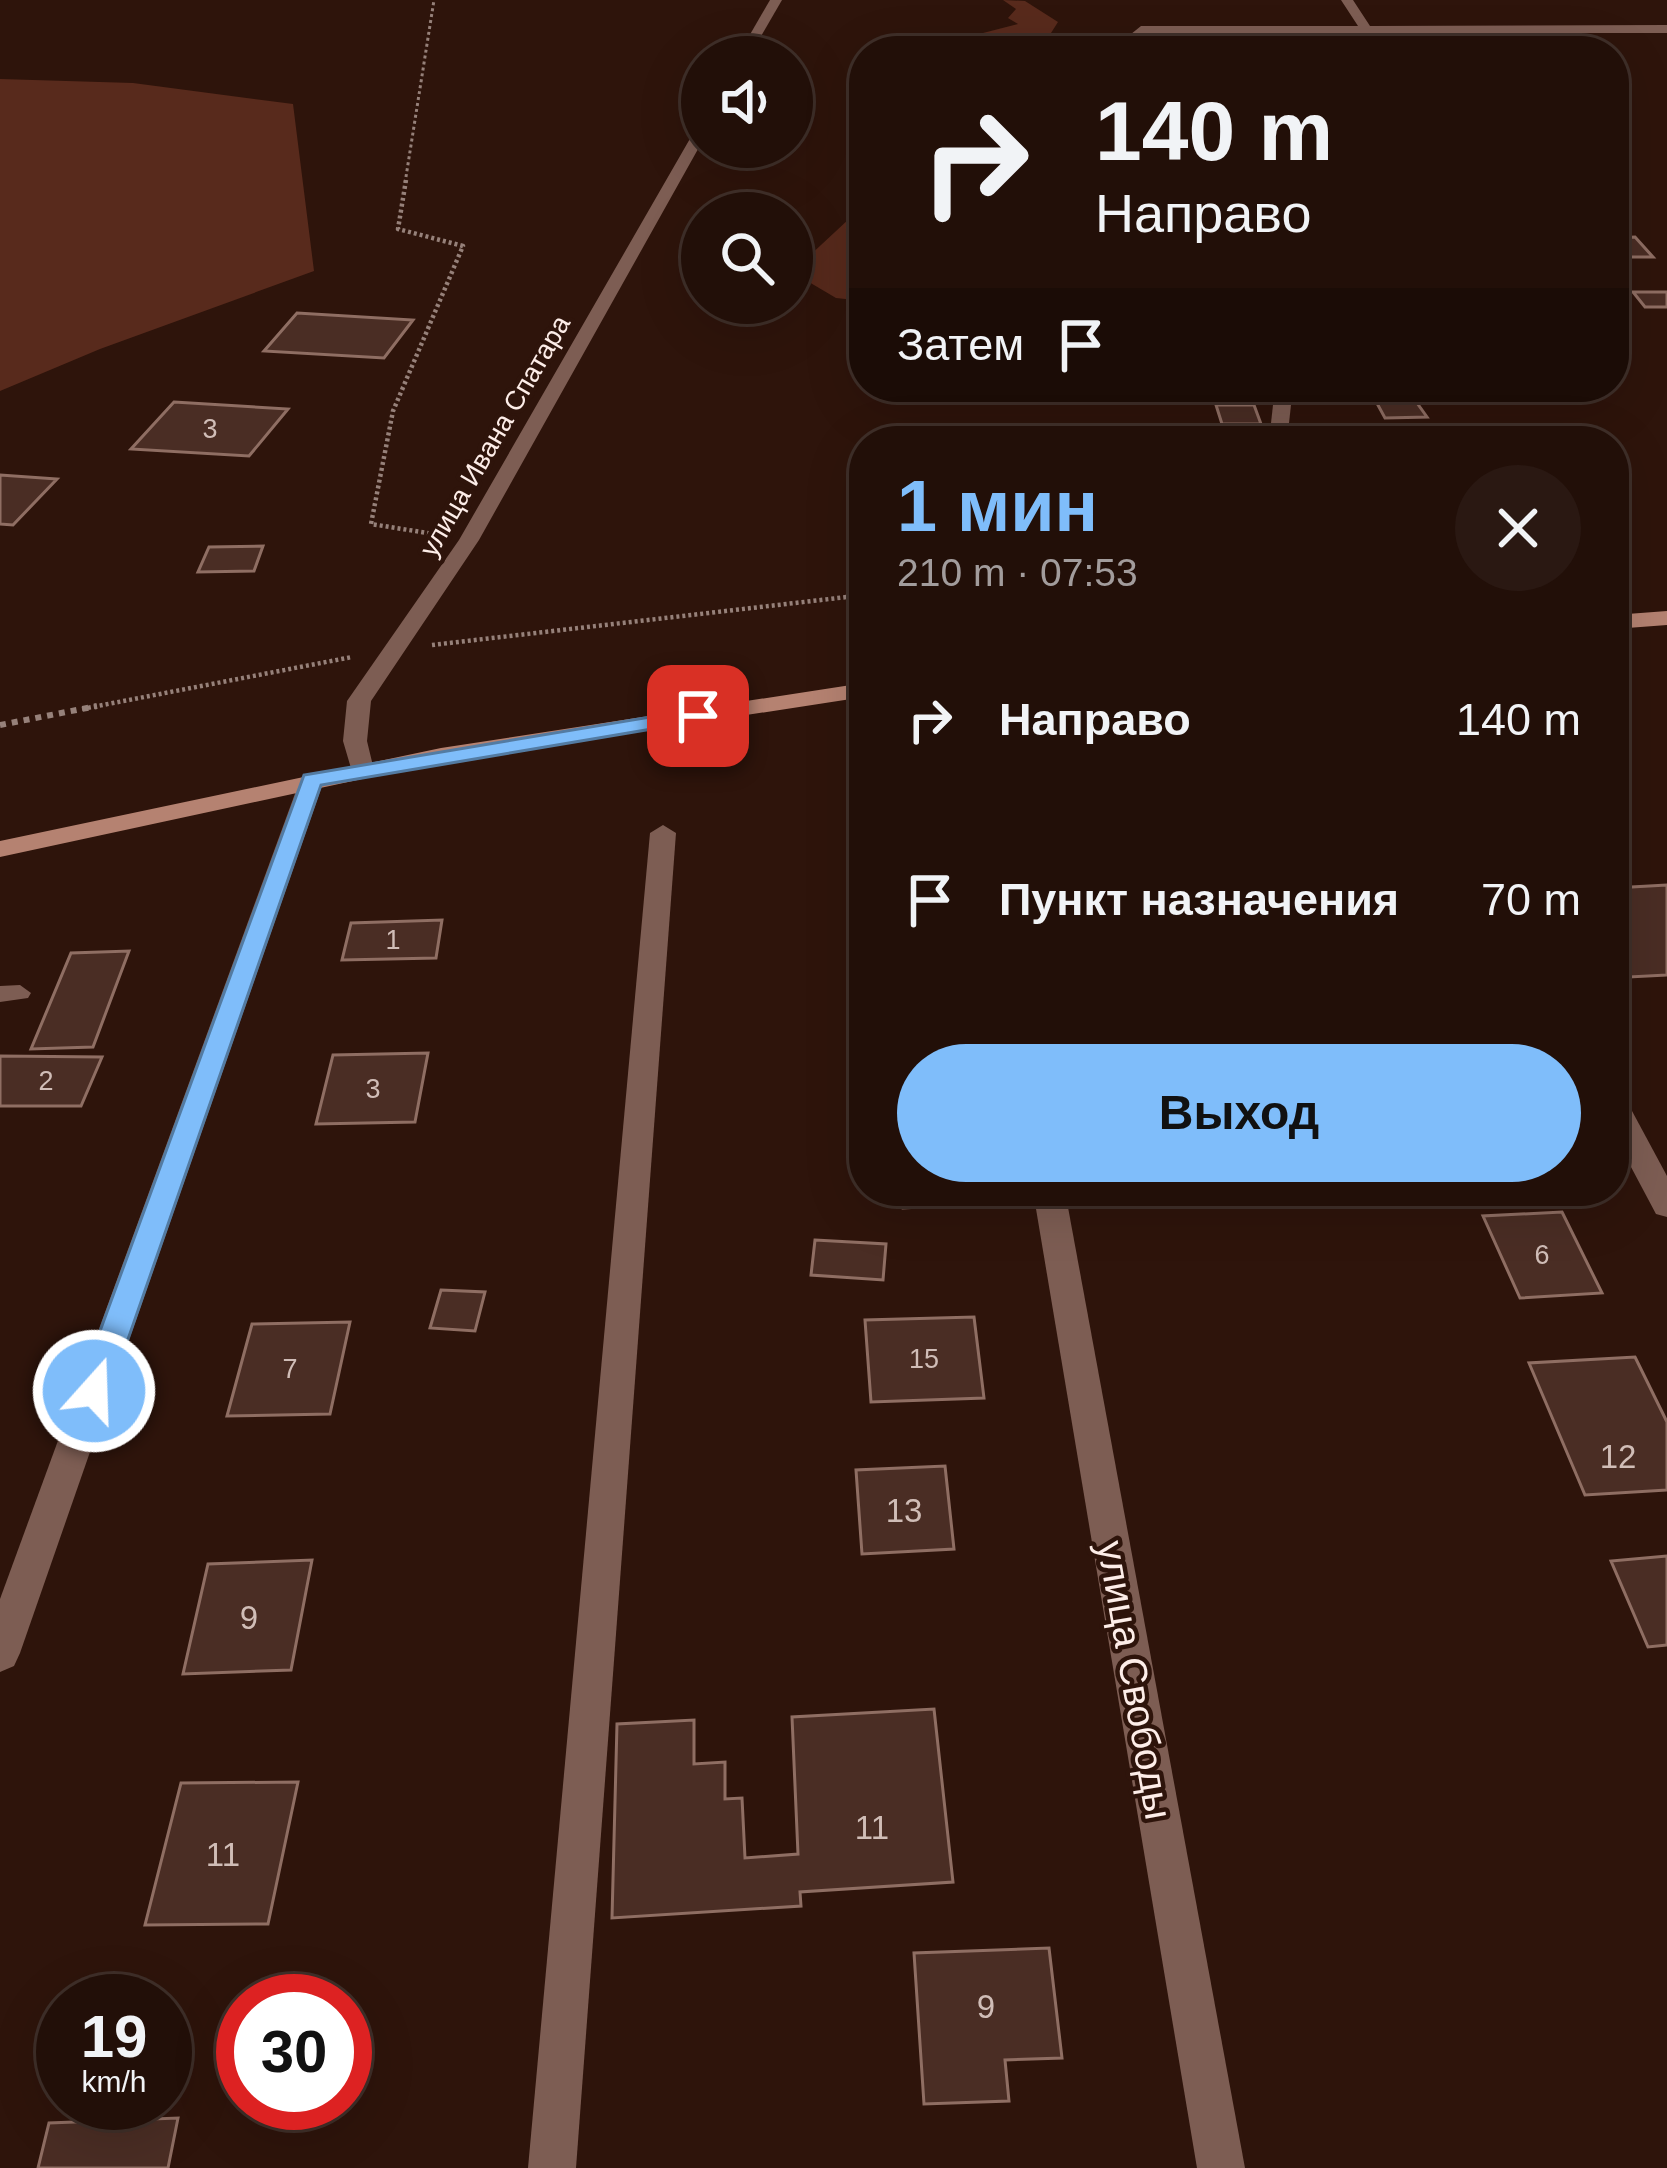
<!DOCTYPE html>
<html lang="ru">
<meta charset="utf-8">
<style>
:root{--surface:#220f08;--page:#2a1812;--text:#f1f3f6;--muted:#a29c9c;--line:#3f2f29;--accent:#7fbdfa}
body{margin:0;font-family:Helvetica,sans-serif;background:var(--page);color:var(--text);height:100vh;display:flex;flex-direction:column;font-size:45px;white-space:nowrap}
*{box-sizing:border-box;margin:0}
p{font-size:39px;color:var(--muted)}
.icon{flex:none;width:66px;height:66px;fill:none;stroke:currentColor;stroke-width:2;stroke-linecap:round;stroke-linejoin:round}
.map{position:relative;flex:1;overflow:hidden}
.details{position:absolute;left:849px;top:426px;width:780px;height:780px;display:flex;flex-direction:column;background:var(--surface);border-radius:48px;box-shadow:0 12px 48px #0002,0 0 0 3px var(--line)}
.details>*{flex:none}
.top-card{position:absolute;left:849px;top:36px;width:780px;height:366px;border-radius:48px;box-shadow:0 12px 48px #0002,0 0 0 3px var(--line);background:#220f08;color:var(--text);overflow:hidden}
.tools{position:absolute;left:681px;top:36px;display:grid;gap:24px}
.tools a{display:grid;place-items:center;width:132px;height:132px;border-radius:50%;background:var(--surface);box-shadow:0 12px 48px #0002,0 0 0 3px var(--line);font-size:60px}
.speed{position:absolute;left:36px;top:1974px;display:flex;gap:24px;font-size:60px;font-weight:700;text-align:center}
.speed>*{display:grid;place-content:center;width:156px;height:156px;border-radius:50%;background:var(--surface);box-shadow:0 12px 48px #0002,0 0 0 3px var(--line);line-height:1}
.speed small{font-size:30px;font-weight:400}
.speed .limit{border:18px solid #d22;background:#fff;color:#111}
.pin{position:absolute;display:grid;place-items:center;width:102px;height:102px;color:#fff;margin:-51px;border-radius:24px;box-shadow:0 6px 18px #0006}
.me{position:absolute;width:132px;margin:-66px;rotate:20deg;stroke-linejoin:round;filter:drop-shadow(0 0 9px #0008)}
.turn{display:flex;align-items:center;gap:42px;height:252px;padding:0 48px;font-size:54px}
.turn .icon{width:156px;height:156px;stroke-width:2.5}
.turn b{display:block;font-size:84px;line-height:102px}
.then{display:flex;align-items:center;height:114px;padding:0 48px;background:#0003;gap:24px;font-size:45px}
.round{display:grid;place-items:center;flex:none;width:126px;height:126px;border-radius:63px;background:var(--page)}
.overview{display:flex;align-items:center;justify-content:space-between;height:204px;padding:0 48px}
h1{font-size:72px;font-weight:800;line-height:90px;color:var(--accent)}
.primary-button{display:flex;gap:24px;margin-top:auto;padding:24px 48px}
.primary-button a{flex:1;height:138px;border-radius:72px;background:var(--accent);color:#111;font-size:48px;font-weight:800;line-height:138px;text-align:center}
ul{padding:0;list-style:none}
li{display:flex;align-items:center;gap:36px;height:180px;padding:0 48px}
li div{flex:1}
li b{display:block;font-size:45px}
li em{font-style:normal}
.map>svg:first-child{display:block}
.green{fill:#582a1c}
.building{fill:#4a2d24;stroke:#8f6e63;stroke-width:3}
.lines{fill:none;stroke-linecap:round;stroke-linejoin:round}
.path-far2{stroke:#96817a;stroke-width:3;stroke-dasharray:3 3;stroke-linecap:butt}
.path-far1{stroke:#96817a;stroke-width:4.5;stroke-dasharray:3 3;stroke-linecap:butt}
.path{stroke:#96817a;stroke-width:6;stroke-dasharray:6 6;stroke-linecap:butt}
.service{fill:#7d5d53;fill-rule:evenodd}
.minor{fill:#7d5d53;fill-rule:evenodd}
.secondary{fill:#b58271;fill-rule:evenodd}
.route{fill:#7fbdfa;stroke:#537ba2;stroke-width:3}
.labels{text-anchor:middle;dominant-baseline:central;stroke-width:9;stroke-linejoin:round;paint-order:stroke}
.number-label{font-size:27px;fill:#d0bdb7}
.far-street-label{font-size:27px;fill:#fdede8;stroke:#2e140b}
.near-number-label{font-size:33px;fill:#d0bdb7}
.near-street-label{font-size:39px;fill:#fdede8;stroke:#2e140b}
</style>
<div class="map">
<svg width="1667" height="2168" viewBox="0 0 1667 2168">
<rect width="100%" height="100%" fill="#2e140b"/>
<g class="green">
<polygon points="1003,0 1025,1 1058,22 1051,33 1083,47 1080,51 913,51 1018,24 1008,18 1016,9"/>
<polygon points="0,79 133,83 293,104 314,271 100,349 0,391"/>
<polygon points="864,205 864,301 836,298 792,272"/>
</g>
<g class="building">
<polygon points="1421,38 1456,39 1465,51 1430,51"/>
<polygon points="1217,41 1222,51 1188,51 1177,42"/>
<polygon points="1635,237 1653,257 1614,257 1614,238"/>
<polygon points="1633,292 1667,292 1667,307 1645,307"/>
<polygon points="297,313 413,320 384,358 264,351"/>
<polygon points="1190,387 1230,387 1235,402 1194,402"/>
<polygon points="1373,396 1412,396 1427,417 1385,418"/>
<polygon points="174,402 288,409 249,456 131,449"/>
<polygon points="1216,405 1254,405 1261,424 1222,424"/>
<polygon points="0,475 57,479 13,525 0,524"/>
<polygon points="263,546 254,571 198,572 209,547"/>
<polygon points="1667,885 1667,975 1629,977 1614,952 1614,888"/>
<polygon points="442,920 436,958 342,960 351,923"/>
<polygon points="129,951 93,1047 31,1049 71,953"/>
<polygon points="428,1053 415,1122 316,1124 333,1055"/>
<polygon points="0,1056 102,1057 81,1106 0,1106"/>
<polygon points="900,1191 974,1191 977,1204 903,1208"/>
<polygon points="1562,1212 1602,1293 1520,1298 1483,1216"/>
<polygon points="815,1240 886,1244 883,1280 811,1275"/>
<polygon points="441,1290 485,1292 475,1331 430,1328"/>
<polygon points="974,1317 984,1398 871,1402 865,1320"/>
<polygon points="350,1322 330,1414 227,1416 252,1324"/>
<polygon points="1635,1357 1667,1422 1667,1490 1585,1495 1529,1363"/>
<polygon points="945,1466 954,1549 862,1554 856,1470"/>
<polygon points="1667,1556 1667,1645 1648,1647 1611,1561"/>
<polygon points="312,1560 291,1670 183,1674 208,1564"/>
<polygon points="934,1709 953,1882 800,1892 801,1906 612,1918 617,1724 694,1720 694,1764 725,1762 725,1799 742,1798 745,1858 798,1854 792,1717"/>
<polygon points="298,1782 268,1924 145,1925 181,1783"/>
<polygon points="1049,1948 1062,2058 1005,2060 1009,2101 924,2104 914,1953"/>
<polygon points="178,2118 168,2168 38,2168 49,2123"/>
</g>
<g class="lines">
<polyline class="path-far2" points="405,183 434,0"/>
<g class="path-far1">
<polyline points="406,180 398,229 463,246 393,411 371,524 440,535"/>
<polyline points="432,645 864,595"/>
<polyline points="82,709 352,657"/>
</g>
<polyline class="path" points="0,725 97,706"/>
<polygon class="service" points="20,985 31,993 28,998 0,1002 0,986"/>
<g class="minor">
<polygon points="770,0 782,0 749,57 737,57"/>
<polygon points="1341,0 1353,0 1370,26 1667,25 1667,33 1375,33 1383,45 1377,49 1363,33 1144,34 1123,51 1110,51 1141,26 1358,26"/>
<polygon points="702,126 702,142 479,540 371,701 367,741 374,770 362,777 353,775 343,741 347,701 459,540 695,130"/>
<polygon points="1275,387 1293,387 1287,441 1269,441"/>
<polygon points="312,773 324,780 20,1653 14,1666 0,1672 0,1599 300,780"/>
<polygon points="663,825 676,833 576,2168 528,2168 650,833"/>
<polygon points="1614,1095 1625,1098 1667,1176 1667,1217 1656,1214 1614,1135"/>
<polygon points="1033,1191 1065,1191 1245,2168 1197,2168"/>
</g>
<g class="secondary">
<polygon points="1667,611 1667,625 1614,629 1614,615"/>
<polygon points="864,683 864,697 441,762 0,857 0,841 441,748"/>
</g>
</g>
<polygon class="route" points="698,709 708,716 705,720 321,785 110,1391 105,1401 94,1405 82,1401 78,1391 304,775"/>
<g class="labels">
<g class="number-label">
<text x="210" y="429">3</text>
<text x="393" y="940">1</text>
<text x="46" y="1081">2</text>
<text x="373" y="1089">3</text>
<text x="1542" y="1255">6</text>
<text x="924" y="1359">15</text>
<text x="290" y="1369">7</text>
</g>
<g class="far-street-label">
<text transform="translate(495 436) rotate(-60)">улица Ивана Спатара</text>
</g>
<g class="near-number-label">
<text x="1618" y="1456">12</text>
<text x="904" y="1510">13</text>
<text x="249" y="1617">9</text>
<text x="872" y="1827">11</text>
<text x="223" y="1854">11</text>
<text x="986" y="2006">9</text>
</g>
<g class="near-street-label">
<text transform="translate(1135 1680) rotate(80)">улица Свободы</text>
</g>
</g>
</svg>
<div class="tools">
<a><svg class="icon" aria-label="sound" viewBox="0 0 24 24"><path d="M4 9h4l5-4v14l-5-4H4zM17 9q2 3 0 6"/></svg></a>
<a><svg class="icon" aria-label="search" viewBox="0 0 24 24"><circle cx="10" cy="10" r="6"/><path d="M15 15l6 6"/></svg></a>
</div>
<div class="speed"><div>19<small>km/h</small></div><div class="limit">30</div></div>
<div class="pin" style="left:698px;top:716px;background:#d93025"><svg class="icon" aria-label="arrive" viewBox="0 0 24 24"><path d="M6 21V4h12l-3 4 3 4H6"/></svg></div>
<svg class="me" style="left:94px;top:1391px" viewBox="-20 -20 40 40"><circle r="17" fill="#7fbdfa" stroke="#fff" stroke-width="3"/><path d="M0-11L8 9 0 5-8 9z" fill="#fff"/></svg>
<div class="top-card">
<div class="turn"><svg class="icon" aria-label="right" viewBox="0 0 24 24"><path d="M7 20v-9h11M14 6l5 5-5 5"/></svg><div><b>140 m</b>Направо</div></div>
<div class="then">Затем<svg class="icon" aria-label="arrive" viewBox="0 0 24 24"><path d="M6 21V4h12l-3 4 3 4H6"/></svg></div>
</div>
<section class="details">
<div class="overview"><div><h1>1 мин</h1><p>210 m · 07:53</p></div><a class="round"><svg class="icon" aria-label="close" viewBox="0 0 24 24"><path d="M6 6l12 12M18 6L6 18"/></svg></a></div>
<ul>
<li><svg class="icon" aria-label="right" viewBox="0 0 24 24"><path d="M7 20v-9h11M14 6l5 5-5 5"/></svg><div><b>Направо</b></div><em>140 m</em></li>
<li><svg class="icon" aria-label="arrive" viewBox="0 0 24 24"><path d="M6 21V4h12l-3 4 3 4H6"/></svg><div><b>Пункт назначения</b></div><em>70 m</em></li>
</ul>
<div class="primary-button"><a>Выход</a></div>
</section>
</div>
